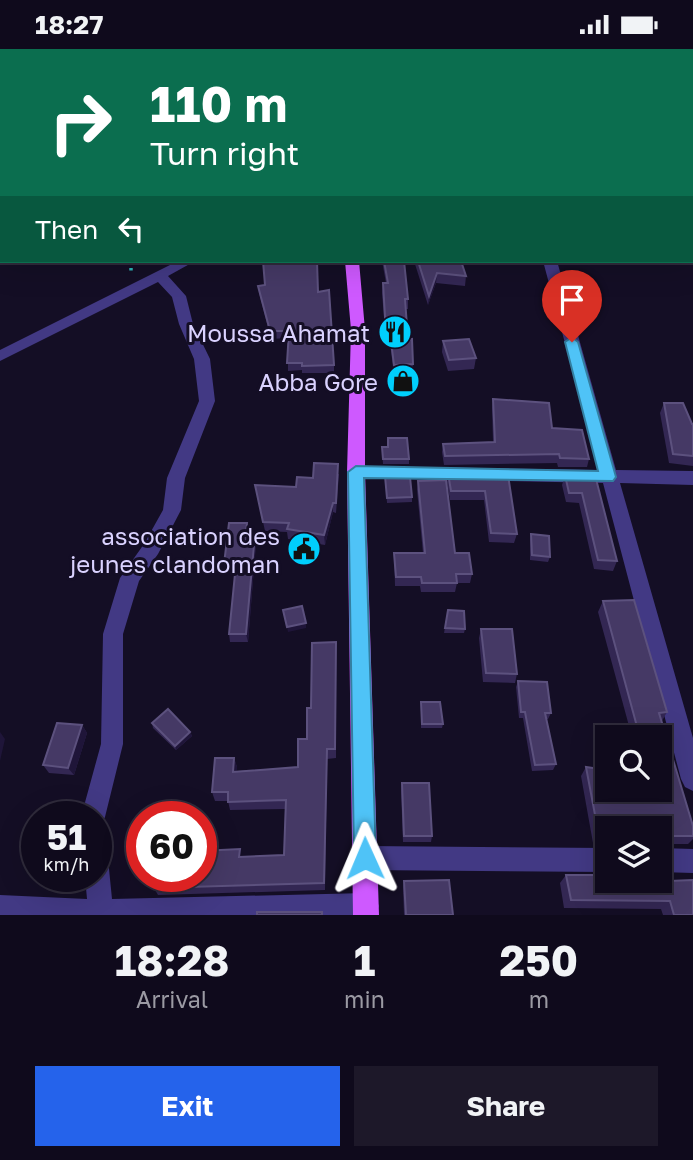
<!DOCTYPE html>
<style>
:root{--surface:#0f0a1c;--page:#1d1829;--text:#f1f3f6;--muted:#9b9aa3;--line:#2f2b3b;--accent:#2563eb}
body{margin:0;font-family:"Golos Text",sans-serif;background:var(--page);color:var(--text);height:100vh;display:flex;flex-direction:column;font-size:26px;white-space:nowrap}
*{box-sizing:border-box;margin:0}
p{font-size:23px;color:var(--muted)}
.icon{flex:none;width:38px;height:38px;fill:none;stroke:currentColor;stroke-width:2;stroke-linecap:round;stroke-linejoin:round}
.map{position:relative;height:866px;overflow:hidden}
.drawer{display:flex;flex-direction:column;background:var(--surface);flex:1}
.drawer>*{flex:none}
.guide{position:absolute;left:0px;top:0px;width:693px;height:214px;box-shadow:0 7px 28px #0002,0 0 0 2px var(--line);background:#0b6e4f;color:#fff;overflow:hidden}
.tools{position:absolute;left:595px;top:676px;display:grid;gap:14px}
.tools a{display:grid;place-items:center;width:77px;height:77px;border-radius:0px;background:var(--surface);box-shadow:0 7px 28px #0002,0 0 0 2px var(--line);font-size:35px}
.speed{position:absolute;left:21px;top:752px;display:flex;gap:14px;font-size:35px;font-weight:700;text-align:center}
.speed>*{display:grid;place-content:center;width:91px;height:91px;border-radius:50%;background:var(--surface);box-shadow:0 7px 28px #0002,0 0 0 2px var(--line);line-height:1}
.speed small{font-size:18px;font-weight:400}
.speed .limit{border:10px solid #d22;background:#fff;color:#111}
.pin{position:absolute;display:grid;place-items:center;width:60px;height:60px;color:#fff;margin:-72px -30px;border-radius:50% 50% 50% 0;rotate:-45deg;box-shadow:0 0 7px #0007}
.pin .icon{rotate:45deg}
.me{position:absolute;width:77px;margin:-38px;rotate:359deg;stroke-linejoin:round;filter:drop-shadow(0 0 5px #0008)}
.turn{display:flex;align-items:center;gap:24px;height:147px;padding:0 35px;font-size:32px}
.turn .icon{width:91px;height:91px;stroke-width:2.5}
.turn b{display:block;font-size:49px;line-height:60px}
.then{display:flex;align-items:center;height:66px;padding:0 35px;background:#0003;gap:14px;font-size:26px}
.eta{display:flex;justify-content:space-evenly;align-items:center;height:119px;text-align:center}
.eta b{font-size:42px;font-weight:700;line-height:49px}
.primary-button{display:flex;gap:14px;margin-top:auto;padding:14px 35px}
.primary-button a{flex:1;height:80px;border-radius:0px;background:var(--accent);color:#fff;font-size:28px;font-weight:700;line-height:80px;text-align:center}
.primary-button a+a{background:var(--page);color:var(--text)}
.status{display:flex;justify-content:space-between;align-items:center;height:49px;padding:0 35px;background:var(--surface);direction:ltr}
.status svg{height:19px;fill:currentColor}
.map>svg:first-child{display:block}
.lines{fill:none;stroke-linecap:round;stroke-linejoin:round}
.path{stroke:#2db5b7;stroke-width:3.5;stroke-dasharray:2.5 4.5;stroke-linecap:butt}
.street{fill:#423984;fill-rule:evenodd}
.primary{fill:#ce59ff;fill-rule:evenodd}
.wall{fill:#332753}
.shaded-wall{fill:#1f1539}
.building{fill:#453965;stroke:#5c517e;stroke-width:2}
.route{fill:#4fc3f7;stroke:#337fa1;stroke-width:2}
.labels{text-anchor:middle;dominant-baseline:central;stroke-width:6;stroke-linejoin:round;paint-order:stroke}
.poi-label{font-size:24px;fill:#dad2ff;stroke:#140e25;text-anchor:end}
</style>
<div class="status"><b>18:27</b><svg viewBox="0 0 49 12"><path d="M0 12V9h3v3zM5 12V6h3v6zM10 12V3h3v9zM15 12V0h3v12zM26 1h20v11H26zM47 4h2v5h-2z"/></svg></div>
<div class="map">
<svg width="693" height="866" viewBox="0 0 693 866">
<rect width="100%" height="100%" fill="#140e25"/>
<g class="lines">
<polyline class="path" points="131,212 131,225"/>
<g class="street">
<polygon points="0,154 2,155 2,163 0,162"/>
<polygon points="691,190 693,191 693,201 691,200"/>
<polygon points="178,212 195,212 168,227 186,247 193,275 210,310 215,352 185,429 181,461 158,505 139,532 123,585 123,695 105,768 101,776 96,779 96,768 81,768 101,695 103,585 120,529 144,495 163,461 167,429 199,352 194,310 179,275 172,248 158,233 0,312 0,301"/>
<polygon points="543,212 557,212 616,421 693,422 693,436 620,434 693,689 693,742 685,738 681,730 603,434 356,429 350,428 347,423 350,418 356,417 599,421"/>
<polygon points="365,797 607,799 607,823 365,821 356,818 353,809 356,800"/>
<polygon points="96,798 105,801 108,810 112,850 366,844 375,848 379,857 375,866 0,866 0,846 87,850 85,828 96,828"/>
<polygon points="660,799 693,800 693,824 660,823"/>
</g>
<g class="primary">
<polygon points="570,0 591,0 592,2 569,2"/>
<polygon points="345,212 359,212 365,281 365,423 379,866 353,866 347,423 351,281"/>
</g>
</g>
<g class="wall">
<polygon points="691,53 693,53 693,70 692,70 692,73 693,73 693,89 691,86"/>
<polygon points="382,212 404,212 408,250 408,260 406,260 408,291 413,315 412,325 394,326 390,294 386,294 382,244 383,234 386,234"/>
<polygon points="414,212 461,212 466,227 465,237 436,234 428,256"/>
<polygon points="265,236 318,243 334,316 334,324 302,324 302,321 288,322 288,289 271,290 259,244 258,237"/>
<polygon points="443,292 476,309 474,320 448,322 442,303"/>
<polygon points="493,350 552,379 589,410 587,418 558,418 557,414 444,416 442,403 443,395 493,393 492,359"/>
<polygon points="664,354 693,375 693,417 669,414 660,364"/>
<polygon points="382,398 409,410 409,415 383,415"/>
<polygon points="448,424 508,426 517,485 514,494 489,493 484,451 450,451 447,433"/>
<polygon points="339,425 336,464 333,463 325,496 288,490 287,483 265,482 255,436 296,438 313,429"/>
<polygon points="565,426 595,426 617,512 613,522 594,520 579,454 566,453 562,436"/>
<polygon points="385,427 412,448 412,453 387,454"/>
<polygon points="418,432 455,504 472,525 470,534 457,534 455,543 421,543 420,537 395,537 394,504 423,504 417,441"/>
<polygon points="248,485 255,485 256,494 248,593 230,593 229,585 235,524 226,524 224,515"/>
<polygon points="531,485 550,508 548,513 530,511 530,490"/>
<polygon points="603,552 667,663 662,672 693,777 693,790 688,795 660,795 660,779 607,779 607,795 593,794 581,727 586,718 660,740 660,688 632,688 598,563"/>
<polygon points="448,561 465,580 464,584 444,584"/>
<polygon points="481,580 517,625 515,634 483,633 479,589"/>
<polygon points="336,593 336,709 327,710 325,841 158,846 154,839 242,808 284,806 285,760 230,761 228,752 215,752 212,743 234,709 237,718 236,722 298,718 307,690 311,659"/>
<polygon points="518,632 551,664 548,670 546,670 556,715 553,721 532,722 523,669 519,669 516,638"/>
<polygon points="421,653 443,675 442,679 421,679"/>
<polygon points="152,674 190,683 192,687 176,701 153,679"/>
<polygon points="82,676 87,684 74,726 49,724 43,716"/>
<polygon points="402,734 432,787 431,793 403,793 401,742"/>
<polygon points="566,826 645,833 693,866 663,866 661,860 564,859 560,834"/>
<polygon points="404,832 453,866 404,866 403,838"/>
</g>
<g class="shaded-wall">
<polygon points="88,212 101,212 90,216"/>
<polygon points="437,224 436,234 428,256 429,247"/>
<polygon points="333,454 333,463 325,496 324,486"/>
<polygon points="255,485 256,494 248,593 246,585"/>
<polygon points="306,574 306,579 288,583 287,578"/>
<polygon points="82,676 87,684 74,726 68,719"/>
<polygon points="0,683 5,690 0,712"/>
<polygon points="190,683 192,687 176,701 175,697"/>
<polygon points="234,709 237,718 236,732 233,723"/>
</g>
<g class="building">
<polygon points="29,0 265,0 271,2 25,2"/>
<polygon points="454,0 467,0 470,2 444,2"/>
<polygon points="505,0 514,0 514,2 503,2"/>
<polygon points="691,5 693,5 693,35 691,37"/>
<polygon points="0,8 2,8 2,47 0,45"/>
<polygon points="691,53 693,53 693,63 691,63 692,73 693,73 693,77 691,75"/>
<polygon points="263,212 317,212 318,243 329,241 334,316 302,317 302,314 287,314 289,282 270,282 258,237 265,236"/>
<polygon points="384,212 404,212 408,250 405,250 408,291 412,290 413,315 394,316 390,284 386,284 383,234 388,234"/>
<polygon points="418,212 461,212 466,227 437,224 429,247"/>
<polygon points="469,290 476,309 449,311 443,292"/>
<polygon points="493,350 549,354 552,379 582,381 589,410 560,409 559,405 445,407 443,395 495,393"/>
<polygon points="664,354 683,354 692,375 693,375 693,407 673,405"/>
<polygon points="388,389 407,389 409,410 383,410 382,398 388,398"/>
<polygon points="314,414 338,415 336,454 333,454 324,486 287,480 289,474 263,473 255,436 296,438 297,428 313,429"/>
<polygon points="448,424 508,426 517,485 491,484 485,442 451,442"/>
<polygon points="565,426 595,426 617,512 598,511 582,444 569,444"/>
<polygon points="385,427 410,428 412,448 387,449"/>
<polygon points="446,431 455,504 469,504 472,525 456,525 457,534 422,534 421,528 396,528 394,504 425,504 418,432"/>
<polygon points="229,474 247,474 246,484 255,485 246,585 229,585 236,515 224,515"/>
<polygon points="531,485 549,487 550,508 532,506"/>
<polygon points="634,551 667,663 659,664 693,777 693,787 660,787 660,779 607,779 607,787 599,787 586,718 607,721 607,740 660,740 660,688 636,688 635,685 639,685 603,552"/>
<polygon points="302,557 306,574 287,578 283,561"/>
<polygon points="448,561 464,562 465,580 445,579"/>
<polygon points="481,580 512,580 517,625 486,624"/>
<polygon points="336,593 335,700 327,700 324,834 154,839 155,828 201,828 201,802 240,800 239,808 284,806 286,751 228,753 228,743 212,743 215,709 234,709 233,723 298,718 298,690 307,690 307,659 311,659 312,594"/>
<polygon points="518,632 547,633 551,664 545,664 556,715 535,716 525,663 521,663"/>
<polygon points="421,653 440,653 443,675 422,675"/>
<polygon points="168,660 190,683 175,697 152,674"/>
<polygon points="57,674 82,676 68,719 43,716"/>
<polygon points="402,734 429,734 432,787 404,787"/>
<polygon points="566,826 607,826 607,831 645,831 645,833 693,831 693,866 674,866 670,852 571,851"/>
<polygon points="449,831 453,866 406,866 404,832"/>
<rect x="257" y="863" width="65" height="3"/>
</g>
<polygon class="route" points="572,288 578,293 616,428 613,432 364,429 376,809 373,817 365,820 357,817 354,809 348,423 356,417 598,422 565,293"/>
<defs>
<symbol id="restaurant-disc" viewBox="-11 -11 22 22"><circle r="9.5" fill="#00cffd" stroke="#140e25"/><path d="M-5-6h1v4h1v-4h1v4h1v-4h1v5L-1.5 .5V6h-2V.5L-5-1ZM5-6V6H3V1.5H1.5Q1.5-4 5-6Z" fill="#111"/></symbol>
<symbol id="shop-disc" viewBox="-11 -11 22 22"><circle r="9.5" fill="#00cffd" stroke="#140e25"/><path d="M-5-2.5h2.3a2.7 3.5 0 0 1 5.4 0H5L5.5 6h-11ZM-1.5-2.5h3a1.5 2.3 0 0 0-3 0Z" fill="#111"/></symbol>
<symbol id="civic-disc" viewBox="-11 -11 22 22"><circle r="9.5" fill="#00cffd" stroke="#140e25"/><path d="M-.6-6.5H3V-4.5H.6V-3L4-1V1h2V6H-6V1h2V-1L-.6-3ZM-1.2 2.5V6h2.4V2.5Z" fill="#111"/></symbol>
</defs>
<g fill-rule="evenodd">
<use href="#restaurant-disc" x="376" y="264" width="38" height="38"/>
<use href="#shop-disc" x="384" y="313" width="38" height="38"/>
<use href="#civic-disc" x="285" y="481" width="38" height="38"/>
</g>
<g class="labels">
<g class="poi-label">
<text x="370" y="283">Moussa Ahamat</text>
<text x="378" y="332">Abba Gore</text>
<text x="280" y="486">association des<tspan x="280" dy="28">jeunes clandoman</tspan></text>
</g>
</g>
</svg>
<div class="tools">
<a><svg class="icon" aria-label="search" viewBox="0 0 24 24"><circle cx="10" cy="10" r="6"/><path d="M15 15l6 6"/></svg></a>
<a><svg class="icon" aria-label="layers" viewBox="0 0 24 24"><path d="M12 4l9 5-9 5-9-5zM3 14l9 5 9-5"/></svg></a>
</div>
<div class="speed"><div>51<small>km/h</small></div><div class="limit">60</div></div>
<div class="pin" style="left:572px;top:293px;background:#d93025"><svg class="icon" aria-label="arrive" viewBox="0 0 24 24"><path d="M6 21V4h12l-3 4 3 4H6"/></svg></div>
<svg class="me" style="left:365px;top:809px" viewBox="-20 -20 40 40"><path d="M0-17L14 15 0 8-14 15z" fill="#4fc3f7" stroke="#fff" stroke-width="4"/></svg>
<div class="guide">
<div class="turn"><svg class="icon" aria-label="right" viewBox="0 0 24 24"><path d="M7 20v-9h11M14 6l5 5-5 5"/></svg><div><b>110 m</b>Turn right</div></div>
<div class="then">Then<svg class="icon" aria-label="left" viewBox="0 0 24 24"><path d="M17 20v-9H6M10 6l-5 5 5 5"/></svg></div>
</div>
</div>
<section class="drawer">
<div class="eta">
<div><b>18:28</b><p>Arrival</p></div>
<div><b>1</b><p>min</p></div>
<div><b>250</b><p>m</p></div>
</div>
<div class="primary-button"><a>Exit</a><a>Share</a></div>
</section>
